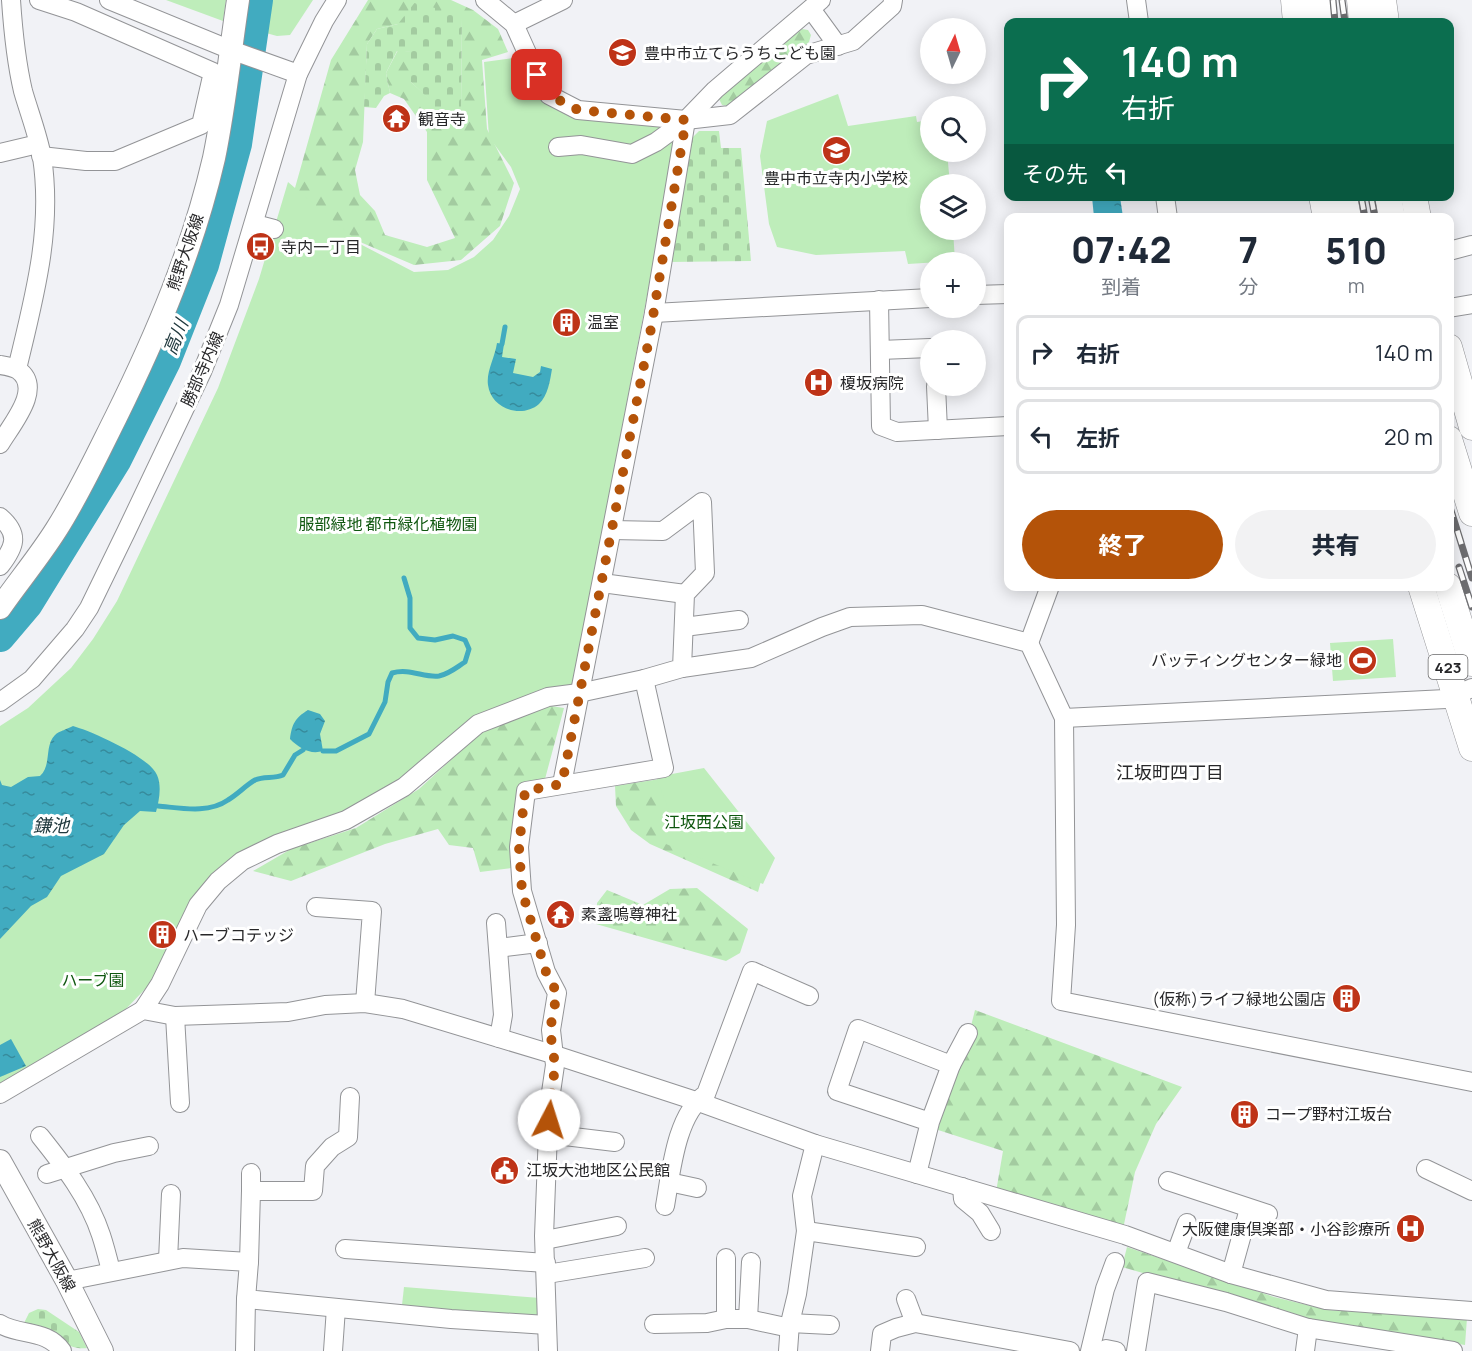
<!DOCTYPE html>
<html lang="ja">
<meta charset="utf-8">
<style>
:root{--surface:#fff;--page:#f2f2f3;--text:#1f2937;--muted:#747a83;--line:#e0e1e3;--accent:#b45309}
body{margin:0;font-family:Manrope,"Noto Sans JP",sans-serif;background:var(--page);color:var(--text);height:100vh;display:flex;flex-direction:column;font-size:22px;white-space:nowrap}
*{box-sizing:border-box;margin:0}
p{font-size:20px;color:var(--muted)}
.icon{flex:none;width:33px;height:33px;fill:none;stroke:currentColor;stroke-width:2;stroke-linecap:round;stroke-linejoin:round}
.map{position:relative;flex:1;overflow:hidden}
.drawer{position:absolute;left:1004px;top:213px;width:450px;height:378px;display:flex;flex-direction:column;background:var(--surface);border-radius:12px;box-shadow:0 3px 15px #0003}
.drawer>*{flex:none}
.hud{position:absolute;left:1004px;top:18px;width:450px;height:183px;border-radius:12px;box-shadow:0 3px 15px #0003;background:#0b6e4f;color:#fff;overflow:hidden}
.needle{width:39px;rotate:5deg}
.tools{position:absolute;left:920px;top:18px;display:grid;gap:12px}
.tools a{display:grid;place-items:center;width:66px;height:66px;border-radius:50%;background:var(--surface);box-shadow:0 3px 15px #0003;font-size:30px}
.pin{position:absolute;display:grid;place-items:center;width:51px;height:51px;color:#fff;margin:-26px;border-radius:12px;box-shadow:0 3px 9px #0006}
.me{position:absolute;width:66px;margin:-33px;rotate:5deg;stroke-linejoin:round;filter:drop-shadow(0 0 4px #0008)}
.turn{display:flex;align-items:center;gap:21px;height:126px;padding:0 18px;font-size:27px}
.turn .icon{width:78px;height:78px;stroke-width:2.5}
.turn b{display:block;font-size:42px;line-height:51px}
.then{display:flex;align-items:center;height:57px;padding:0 18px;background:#0003;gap:12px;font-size:22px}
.eta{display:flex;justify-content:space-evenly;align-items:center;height:102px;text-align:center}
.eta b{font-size:36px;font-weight:800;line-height:42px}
.action{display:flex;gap:12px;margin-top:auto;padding:12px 18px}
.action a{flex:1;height:69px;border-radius:36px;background:var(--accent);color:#fff;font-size:24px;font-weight:800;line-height:69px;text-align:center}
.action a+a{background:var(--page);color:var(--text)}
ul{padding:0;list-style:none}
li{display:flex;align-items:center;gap:18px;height:75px;margin:0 12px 9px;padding:0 6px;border:3px solid var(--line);border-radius:12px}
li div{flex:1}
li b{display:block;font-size:22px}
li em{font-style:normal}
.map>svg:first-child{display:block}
.forest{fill:url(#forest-firs);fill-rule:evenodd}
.cemetery{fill:url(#cemetery-stones)}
.green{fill:#beedba}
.water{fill:url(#water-ripples)}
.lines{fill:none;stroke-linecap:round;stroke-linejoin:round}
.stream{stroke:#41abc0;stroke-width:5}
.river{stroke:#41abc0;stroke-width:30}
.minor-casing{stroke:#939497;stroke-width:20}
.major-casing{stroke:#939497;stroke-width:24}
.highway-casing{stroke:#939497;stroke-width:27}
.minor{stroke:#fff;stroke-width:18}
.major{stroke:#fff;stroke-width:22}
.highway{stroke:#fff;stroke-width:26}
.rail-casing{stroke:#6d6d70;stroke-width:7}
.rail{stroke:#fff;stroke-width:4.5;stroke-dasharray:14;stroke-linecap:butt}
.route{stroke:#b45309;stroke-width:10;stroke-dasharray:0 18}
.labels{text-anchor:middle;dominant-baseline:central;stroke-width:6;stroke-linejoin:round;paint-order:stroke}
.shield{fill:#fff;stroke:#686869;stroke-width:1.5}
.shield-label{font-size:15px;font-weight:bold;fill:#272729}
.poi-label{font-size:16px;fill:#272729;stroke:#fff;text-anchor:start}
.street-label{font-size:16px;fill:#272729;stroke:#fff}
.park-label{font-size:16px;fill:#0f570f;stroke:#fff}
.water-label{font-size:18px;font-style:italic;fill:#21393e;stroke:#fff}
.neighbourhood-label{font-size:18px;fill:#272729;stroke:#fff}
</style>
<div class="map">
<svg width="1472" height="1351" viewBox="0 0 1472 1351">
<defs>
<pattern id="forest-firs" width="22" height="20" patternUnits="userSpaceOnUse" patternTransform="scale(1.5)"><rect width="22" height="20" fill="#beedba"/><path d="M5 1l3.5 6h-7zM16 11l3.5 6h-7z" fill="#a3cba0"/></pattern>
<pattern id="cemetery-stones" width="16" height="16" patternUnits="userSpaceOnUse" patternTransform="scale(1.5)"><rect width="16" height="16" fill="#beedba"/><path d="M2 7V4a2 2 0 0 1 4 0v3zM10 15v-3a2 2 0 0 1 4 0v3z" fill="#a3cba0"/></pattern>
<pattern id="water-ripples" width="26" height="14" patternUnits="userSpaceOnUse" patternTransform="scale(1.5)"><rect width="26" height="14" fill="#41abc0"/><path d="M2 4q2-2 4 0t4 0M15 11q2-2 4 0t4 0" fill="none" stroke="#368b9c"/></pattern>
</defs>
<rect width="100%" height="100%" fill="#f1f2f6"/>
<g class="forest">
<path d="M368,0H451L473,10L498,29L508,52L482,60L487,129L514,183L500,226L461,260L414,265L311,221L293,195L331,60ZM462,18L461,110L433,102L411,82L412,52L398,50L386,73L390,93L404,99L427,132V180L455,238L427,247L385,235L375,211L360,195L355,170L363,142L367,44L377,29L398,24Z"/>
<polygon points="802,29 808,30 811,35 809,42 728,106 722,105 719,99 720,95"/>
<polygon points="551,706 564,708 545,779 519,786 513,823 511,868 480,872 473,848 449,845 438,829 385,844 291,881 253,871 291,849 356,828 419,789 486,728"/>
<polygon points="698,773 767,859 758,892 650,844 631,830 616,806 615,786"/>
<polygon points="697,888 748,929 740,953 726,961 596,924 597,903 607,890 643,905 670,889"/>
<polygon points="975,1010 1182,1087 1156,1124 1135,1172 1123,1229 996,1192 1003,1151 935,1129 961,1066"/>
<polygon points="1127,1247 1274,1297 1328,1310 1467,1318 1465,1345 1310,1321 1122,1267"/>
</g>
<g class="cemetery">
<polygon points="416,1 462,18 461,111 454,116 436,117 432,102 411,82 411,52 397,51 386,73 390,93 384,96 376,108 364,107 367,44 377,29 398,24"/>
<polygon points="699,131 719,131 721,148 741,148 751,261 669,262 691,139"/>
<path d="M38,1309L46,1310L79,1332L87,1348C71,1351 39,1333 23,1325L29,1313Z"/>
</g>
<g class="green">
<polygon points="166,0 226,0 223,21"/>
<polygon points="271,0 313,0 290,35 277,36 266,33"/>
<polygon points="521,57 542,101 574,119 669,126 677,137 573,687 543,692 404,780 338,815 239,854 150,984 122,1013 0,1086 0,726 28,708 71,668 93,639 117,601 218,388 259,279 288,182 362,245 414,272 448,270 474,257 493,240 509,216 520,189 511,167 489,137 484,62"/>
<polygon points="838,94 848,126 916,116 917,122 930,120 930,152 947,152 950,184 930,184 930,230 953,230 955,261 908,264 905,251 816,255 777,247 769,224 760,156 767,121"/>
<polygon points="1393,639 1396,677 1333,681 1330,643"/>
<polygon points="704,768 775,858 763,884 666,844 671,816 656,777"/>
<polygon points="404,1287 540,1298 541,1311 535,1317 451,1311 402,1305"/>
</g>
<g class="water">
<polygon points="1092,197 1120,197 1123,217 1094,217"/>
<path d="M497,343L504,344L502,357L516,359L513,373L533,377L540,372L541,366L552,369C550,381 548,395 539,404C522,419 491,409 488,385C486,372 495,357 497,343Z"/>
<path d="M308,710L320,714L325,721L320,734L323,751C310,755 299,748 290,739C292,724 295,718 308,710Z"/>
<path d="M73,726C91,731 150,757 157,775C162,786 159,801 156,812L140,811L124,825L104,854L61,876L47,897L31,906L0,939V780L2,785L11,787L28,777L40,776C52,765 44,746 55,735C59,731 68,729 73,726Z"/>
<polygon points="11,1039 26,1066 0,1077 0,1045"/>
</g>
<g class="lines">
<g class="stream">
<polyline points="502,344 505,327"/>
<path d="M323,751H336L369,734L385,702L388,682L392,673C410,668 424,678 439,676C449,674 457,667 465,662L469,649L465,640L453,636L435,640L418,638L410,628V598L404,578"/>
<path d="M158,806C181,808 208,814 228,800C238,794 245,786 255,780C264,776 274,779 283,775L295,755L303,750"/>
</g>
<polyline class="river" points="0,637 28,604 116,461 166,361 204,265 237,144 258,0"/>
<defs>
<g id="minor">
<path d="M11,0C13,30 16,61 23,91C29,112 38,135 42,157C53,230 34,298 17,369"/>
<polyline points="39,0 76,12 213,72 201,125 115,161 86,161 41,156"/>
<polyline points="109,0 231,50 298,74"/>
<polyline points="485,0 514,24 537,75 549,95 578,110 686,120 730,115 806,55 853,41 892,6 893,0"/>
<polyline points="1136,0 1139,22"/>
<polyline points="811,9 838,46"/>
<polyline points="514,24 563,0"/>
<polyline points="558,147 581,145 632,154 656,142 686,120 715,90 821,0"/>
<polyline points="0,153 38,144"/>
<polyline points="1165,196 1168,218"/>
<polyline points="255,224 274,229"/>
<polyline points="1449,251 1472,245"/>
<polyline points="975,295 1008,294"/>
<polyline points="879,300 881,426 897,432 1008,426"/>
<polyline points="1449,308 1472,304"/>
<polyline points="654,313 930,298"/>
<polyline points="880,350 930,348"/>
<path d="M0,365C6,366 13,367 18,370C44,388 11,425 0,444"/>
<polyline points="936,386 938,430"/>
<path d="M0,517C20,534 15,547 0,566"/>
<polyline points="602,583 685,594"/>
<polyline points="684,627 739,620"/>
<polyline points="1029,643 1050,586"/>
<polyline points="682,668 751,658 822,627 850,617 922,615 1029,643 1064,718 1066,925 1061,1001 1472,1082"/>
<polyline points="0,702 32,679 75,629 89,608 126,532 202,372 229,305 298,74 324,21 337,0"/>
<polyline points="1064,718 1446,699 1472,688"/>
<polyline points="562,784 654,313 686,120"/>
<polyline points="316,907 372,911 365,1003"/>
<polyline points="496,923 503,1015 499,1038"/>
<polyline points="498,948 538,943"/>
<polyline points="143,1010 160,984 198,905 218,881 242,861 277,844 346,820 404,787 478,724 548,697 579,693 644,679 682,668 685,594 705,573 702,502 663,531 612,530"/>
<polyline points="175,1016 180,1103"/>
<polyline points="951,1065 968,1033"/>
<polyline points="0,1094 143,1010 175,1016 288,1012 325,1005 365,1003 403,1009 552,1054 696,1101 815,1144 1125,1235 1231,1274 1326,1300 1472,1311"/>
<polyline points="548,1134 615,1142"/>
<path d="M40,1136C64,1166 89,1198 101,1235C105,1247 108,1259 111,1271"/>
<polyline points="1426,1169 1472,1191"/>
<polyline points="47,1174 114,1153 149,1146"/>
<polyline points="917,1174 930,1122 951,1065 858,1029 837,1091 930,1122"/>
<polyline points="1168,1181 1268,1214"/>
<polyline points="669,1182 697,1188"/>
<polyline points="962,1187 963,1199 980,1213 991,1231"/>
<polyline points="251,1191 251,1173"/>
<path d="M665,1206C671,1172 676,1114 706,1094L752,971L809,996"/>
<polyline points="806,1231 916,1247"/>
<polyline points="545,1240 617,1226"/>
<polyline points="345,1249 546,1263"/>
<polyline points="1176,1253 1187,1223"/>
<polyline points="726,1258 726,1319"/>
<polyline points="168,1260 171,1194"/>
<polyline points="249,1262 251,1191 313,1191 315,1166 332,1147 348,1137 350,1097"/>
<polyline points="547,1274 645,1258"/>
<polyline points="1231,1274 1249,1209"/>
<polyline points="67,1281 183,1258 249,1262 246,1299 451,1319 547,1325"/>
<polyline points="906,1299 915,1323"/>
<polyline points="748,1319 751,1262"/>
<polyline points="790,1323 830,1325"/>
<path d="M0,1324C20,1336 47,1329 62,1351"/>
<polyline points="654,1324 707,1323 726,1319 748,1319 790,1328"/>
<polyline points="1106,1349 1116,1351"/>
<polyline points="245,1351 246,1299"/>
<polyline points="333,1351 336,1308"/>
<polyline points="548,1351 544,1236 549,1106 555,1065 551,1030 557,993 546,972 522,891 519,847 526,791 664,768 644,679"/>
<polyline points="788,1351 790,1323 797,1294 806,1231 802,1196 815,1144"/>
<polyline points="880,1351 882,1334 896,1328 915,1323 1070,1351"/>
<polyline points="1090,1351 1105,1289 1115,1262"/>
<polyline points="1136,1351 1147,1282 1226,1302 1308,1328 1453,1351"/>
<polyline points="1305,1351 1308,1328"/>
</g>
<g id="major">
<path d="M0,608C18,582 39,557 56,530C79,494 97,455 116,417C157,334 193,249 214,158C225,105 230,53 238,0"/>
<polyline points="0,1161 67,1281 102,1351"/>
</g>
<g id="highway">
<polyline points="1294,0 1296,22"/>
<polyline points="1317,0 1319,22"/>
<polyline points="1360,0 1362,22"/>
<polyline points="1383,0 1386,22"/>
<polyline points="1322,196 1326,218"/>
<polyline points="1344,196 1348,218"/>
<polyline points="1388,196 1392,218"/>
<polyline points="1414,196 1418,218"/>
<polyline points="1449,347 1472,427"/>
<polyline points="1449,439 1472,513"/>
<polyline points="1421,586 1472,748"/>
<polyline points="1448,586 1472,663"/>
</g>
</defs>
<use href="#minor" class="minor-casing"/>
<use href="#major" class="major-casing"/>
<use href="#highway" class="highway-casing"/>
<use href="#minor" class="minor"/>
<use href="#major" class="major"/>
<use href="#highway" class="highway"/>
<defs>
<g id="rail">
<polyline points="1333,0 1335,22"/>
<polyline points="1342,0 1345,22"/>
<polyline points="1361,196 1365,218"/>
<polyline points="1371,196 1375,218"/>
<polyline points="1449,504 1472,578"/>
<polyline points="1459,567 1472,607"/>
</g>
</defs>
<use href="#rail" class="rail-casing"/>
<use href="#rail" class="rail"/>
</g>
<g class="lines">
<polyline class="route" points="537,75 549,95 578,110 686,120 650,334 562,784 525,791 519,847 522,891 546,972 557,993 550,1030 555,1065 549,1120"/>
</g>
<defs>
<symbol id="school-disc" viewBox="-11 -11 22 22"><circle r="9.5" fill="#be3317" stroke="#fff"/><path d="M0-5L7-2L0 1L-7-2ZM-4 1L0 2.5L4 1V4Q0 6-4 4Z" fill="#fff"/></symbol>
<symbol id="temple-disc" viewBox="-11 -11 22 22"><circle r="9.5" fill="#be3317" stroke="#fff"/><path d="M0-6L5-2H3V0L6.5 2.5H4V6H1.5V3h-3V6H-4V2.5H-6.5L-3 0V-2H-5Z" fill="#fff"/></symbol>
<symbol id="bus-disc" viewBox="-11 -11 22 22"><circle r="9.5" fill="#be3317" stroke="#fff"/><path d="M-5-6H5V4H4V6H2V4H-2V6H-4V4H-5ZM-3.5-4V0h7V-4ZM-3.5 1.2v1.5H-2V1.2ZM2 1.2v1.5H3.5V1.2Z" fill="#fff"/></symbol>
<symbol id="building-disc" viewBox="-11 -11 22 22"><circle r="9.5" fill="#be3317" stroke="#fff"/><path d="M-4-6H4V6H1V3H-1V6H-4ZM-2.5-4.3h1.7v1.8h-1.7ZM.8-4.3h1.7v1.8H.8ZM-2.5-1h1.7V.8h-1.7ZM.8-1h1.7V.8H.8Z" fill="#fff"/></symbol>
<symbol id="hospital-disc" viewBox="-11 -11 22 22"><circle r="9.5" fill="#be3317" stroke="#fff"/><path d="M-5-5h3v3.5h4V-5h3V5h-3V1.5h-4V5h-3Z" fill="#fff"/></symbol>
<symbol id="stadium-disc" viewBox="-11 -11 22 22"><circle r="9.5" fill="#be3317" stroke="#fff"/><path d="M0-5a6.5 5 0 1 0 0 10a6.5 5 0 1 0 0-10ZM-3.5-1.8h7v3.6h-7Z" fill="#fff"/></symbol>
<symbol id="civic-disc" viewBox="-11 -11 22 22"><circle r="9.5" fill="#be3317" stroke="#fff"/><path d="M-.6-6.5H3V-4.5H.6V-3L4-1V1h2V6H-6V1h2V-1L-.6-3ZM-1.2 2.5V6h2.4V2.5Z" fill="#fff"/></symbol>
</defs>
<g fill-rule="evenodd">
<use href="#school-disc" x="606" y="36" width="33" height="33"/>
<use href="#temple-disc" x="380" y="102" width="33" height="33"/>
<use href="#school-disc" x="820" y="134" width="33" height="33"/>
<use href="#bus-disc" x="244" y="230" width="33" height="33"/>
<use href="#building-disc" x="550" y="306" width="33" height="33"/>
<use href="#hospital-disc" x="802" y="366" width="33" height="33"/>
<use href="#stadium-disc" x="1346" y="644" width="33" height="33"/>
<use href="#temple-disc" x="544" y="898" width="33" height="33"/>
<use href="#building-disc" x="146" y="918" width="33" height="33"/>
<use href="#building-disc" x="1330" y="982" width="33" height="33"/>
<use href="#building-disc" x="1228" y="1098" width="33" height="33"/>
<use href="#civic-disc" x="488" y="1154" width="33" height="33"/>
<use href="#hospital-disc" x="1394" y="1212" width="33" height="33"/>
</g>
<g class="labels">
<rect class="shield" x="1428.5" y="655" width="39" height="24" rx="4.5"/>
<g class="shield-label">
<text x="1448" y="667">423</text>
</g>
<g class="poi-label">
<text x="644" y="53">豊中市立てらうちこども園</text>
<text x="418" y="119">観音寺</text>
<text x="836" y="178" text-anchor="middle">豊中市立寺内小学校</text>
<text x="281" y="247">寺内一丁目</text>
<text x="587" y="322">温室</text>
<text x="840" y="383">榎坂病院</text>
<text x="1342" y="660" text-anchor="end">バッティングセンター緑地</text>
<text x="581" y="914">素盞嗚尊神社</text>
<text x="183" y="935">ハーブコテッジ</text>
<text x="1326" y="999" text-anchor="end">(仮称)ライフ緑地公園店</text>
<text x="1265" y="1114">コープ野村江坂台</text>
<text x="526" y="1170">江坂大池地区公民館</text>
<text x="1390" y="1229" text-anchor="end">大阪健康倶楽部・小谷診療所</text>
</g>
<g class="street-label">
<text transform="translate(185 252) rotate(-71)">熊野大阪線</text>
<text transform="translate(202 369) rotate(-66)">勝部寺内線</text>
<text transform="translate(52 1255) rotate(61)">熊野大阪線</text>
</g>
<g class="park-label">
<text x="388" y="524">服部緑地 都市緑化植物園</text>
<text x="704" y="822">江坂西公園</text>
<text x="93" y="980">ハーブ園</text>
</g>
<g class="water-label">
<text transform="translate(175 337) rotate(-68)">高川</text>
<text x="51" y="825">鎌池</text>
</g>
<g class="neighbourhood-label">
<text x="1170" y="772">江坂町四丁目</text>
</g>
</g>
</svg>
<div class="tools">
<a><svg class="needle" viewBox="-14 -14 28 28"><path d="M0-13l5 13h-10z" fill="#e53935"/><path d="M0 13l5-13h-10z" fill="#747a83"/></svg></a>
<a><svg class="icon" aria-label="search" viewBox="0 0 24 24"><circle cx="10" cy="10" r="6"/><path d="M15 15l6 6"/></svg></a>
<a><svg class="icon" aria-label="layers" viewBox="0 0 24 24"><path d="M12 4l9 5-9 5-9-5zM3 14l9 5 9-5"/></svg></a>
<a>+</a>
<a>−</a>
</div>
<div class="pin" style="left:537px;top:75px;background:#d93025"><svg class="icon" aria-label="arrive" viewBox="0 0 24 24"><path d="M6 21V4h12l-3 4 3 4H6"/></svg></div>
<svg class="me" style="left:549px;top:1120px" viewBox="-20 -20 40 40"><circle r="19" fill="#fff"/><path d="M0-13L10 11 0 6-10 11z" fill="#b45309"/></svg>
<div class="hud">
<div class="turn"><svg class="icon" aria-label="right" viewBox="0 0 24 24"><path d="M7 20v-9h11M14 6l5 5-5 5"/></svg><div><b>140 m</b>右折</div></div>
<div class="then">その先<svg class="icon" aria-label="left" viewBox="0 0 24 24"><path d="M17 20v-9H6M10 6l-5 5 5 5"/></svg></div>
</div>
<section class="drawer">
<div class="eta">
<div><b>07:42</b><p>到着</p></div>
<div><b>7</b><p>分</p></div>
<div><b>510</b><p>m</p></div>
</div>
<ul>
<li><svg class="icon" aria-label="right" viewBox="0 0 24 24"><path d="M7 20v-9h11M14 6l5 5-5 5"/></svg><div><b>右折</b></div><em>140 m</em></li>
<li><svg class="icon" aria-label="left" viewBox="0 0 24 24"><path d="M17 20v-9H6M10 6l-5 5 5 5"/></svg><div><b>左折</b></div><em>20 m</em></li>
</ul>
<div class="action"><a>終了</a><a>共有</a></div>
</section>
</div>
